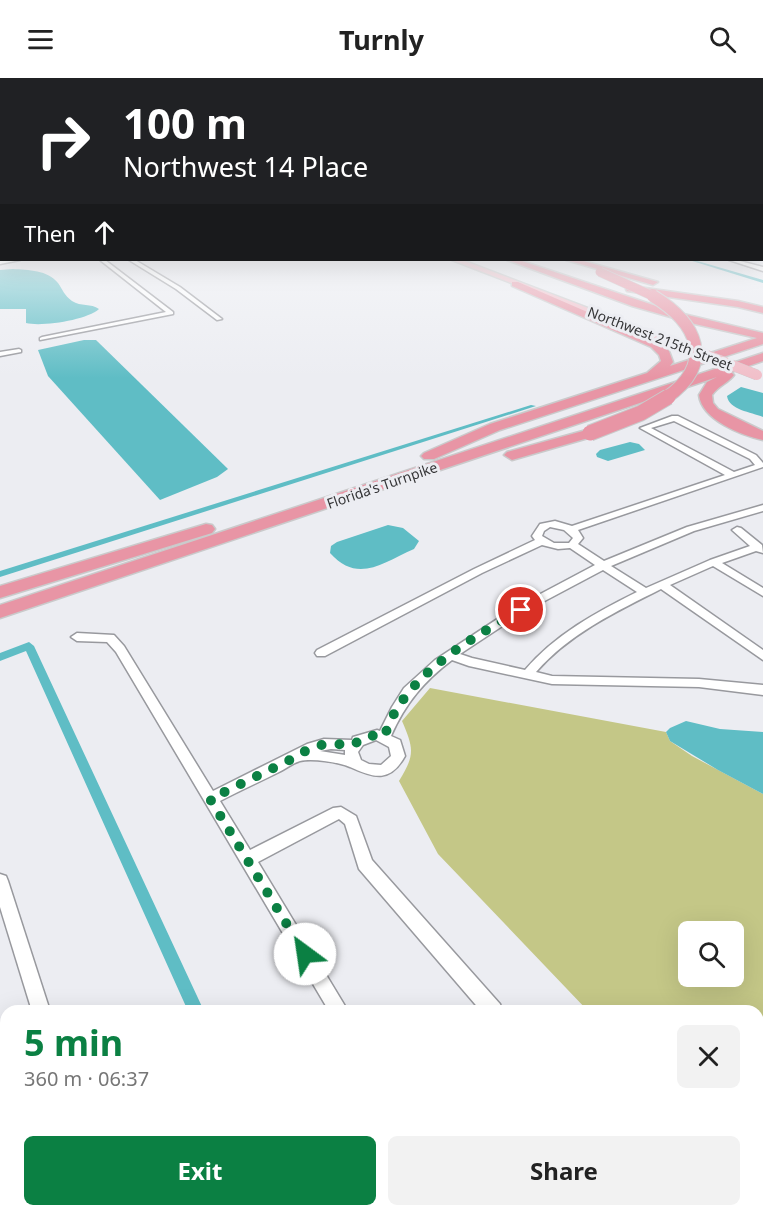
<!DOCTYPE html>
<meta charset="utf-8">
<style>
:root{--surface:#fff;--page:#f2f2f2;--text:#222;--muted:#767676;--accent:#0b8043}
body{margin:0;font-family:"Noto Sans",sans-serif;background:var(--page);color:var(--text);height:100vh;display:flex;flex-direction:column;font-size:22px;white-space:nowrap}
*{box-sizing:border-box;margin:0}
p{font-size:20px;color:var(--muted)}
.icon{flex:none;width:33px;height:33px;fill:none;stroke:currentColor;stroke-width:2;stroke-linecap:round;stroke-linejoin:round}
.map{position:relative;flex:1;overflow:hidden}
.drawer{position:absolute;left:0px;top:927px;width:764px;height:212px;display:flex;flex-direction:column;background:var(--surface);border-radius:18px 18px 0 0;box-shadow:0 6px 24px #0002}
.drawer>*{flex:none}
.banner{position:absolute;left:0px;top:0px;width:764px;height:183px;box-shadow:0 6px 24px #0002;background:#202124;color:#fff;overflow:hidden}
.buttons{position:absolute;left:678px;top:843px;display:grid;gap:12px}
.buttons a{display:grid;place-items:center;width:66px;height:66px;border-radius:9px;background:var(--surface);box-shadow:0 6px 24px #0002;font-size:30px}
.pin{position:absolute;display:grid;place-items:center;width:51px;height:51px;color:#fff;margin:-26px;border:3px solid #fff;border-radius:50%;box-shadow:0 2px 6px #0007}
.me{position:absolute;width:66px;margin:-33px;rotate:329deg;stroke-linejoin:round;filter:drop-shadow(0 0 4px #0008)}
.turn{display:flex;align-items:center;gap:21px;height:126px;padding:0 24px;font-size:27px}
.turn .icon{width:78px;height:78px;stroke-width:2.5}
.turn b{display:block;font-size:42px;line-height:51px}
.then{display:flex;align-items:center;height:57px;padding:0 24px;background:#0003;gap:12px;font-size:22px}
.round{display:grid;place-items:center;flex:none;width:63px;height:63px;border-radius:9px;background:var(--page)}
.headline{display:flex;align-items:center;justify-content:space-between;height:102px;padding:0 24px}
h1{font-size:36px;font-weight:700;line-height:45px;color:var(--accent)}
.button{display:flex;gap:12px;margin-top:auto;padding:12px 24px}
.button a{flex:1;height:69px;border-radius:9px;background:var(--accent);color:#fff;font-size:24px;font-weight:700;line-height:69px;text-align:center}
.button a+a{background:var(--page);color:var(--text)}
header{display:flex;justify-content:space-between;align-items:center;height:78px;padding:0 24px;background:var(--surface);font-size:27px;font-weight:700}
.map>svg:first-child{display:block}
.green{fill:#c4c787;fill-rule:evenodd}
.water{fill:#5fbdc5}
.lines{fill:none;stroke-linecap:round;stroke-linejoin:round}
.canal{fill:#5fbdc5;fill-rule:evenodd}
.minor-casing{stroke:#98999e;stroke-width:3}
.primary-casing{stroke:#cacacb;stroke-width:3}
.motorway-casing{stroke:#cacacb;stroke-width:3}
.minor{fill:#fff;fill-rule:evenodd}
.primary{fill:#f1bfc9;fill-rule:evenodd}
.motorway{fill:#e895a5;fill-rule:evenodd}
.primary-bridge-casing{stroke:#cacacb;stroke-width:11;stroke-linecap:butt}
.motorway-bridge-far2-casing{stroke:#cacacb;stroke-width:10;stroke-linecap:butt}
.motorway-bridge-far1-casing{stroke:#cacacb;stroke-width:14;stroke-linecap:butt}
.motorway-bridge-casing{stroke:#cacacb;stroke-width:17;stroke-linecap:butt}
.primary-bridge{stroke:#f1bfc9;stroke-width:10}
.motorway-bridge-far2{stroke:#e895a5;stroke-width:9}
.motorway-bridge-far1{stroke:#e895a5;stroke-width:12}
.motorway-bridge{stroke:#e895a5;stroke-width:15}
.route{stroke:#0b8043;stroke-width:10;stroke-dasharray:0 18}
.labels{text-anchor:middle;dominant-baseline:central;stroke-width:6;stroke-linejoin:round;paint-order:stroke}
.far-street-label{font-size:14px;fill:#353537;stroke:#ecedf2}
</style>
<header><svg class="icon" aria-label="menu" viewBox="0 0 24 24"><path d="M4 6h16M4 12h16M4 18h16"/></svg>Turnly<svg class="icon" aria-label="search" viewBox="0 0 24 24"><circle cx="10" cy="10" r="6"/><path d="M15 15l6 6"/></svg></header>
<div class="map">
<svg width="763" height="1138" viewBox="0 0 763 1138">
<rect width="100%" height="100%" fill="#ecedf2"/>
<path class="green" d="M430,610L666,654L670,663L692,678L763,716V1135L758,1128V933H588L438,776L399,703C415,677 414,671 402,643ZM688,854H734V898H688Z"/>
<g class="water">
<path d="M13,191C28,192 48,192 58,205C63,212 64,217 72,223C81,229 91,225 99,231C87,242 42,249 26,245V231H0V192Z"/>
<polygon points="84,262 96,262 228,391 217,399 160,422 48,298 38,272"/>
<path d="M741,309L763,315V339C751,334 729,332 727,318Z"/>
<polygon points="630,364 639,366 645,372 608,383 597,379 596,376 600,372"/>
<path d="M388,447L403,450L419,463L414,471C382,485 358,506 330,475L331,468L337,464Z"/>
<polygon points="686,643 720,651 763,654 763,716 718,692 670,663 666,654 670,650"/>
</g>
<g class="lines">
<g class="canal">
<polygon points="689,182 694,182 763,202 763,205"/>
<polygon points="531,327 536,328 0,499 0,493"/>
<polygon points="29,564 34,568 204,933 188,933 26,573 0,583 0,575"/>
<polygon points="278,1132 297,1132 300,1138 280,1138"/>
</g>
<defs>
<g id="minor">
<rect x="762" y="143" width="1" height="2"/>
<rect x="762" y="157" width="1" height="2"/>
<rect x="762" y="171" width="1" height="4"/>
<polygon points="0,182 20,182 0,186"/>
<polygon points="100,182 105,182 173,234 173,236 40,262 40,260 42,259 166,234"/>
<polygon points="129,182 135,182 180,209 222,241 217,242 176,211"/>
<polygon points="729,182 736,182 763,189 763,193"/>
<polygon points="19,271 21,272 21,274 0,278 0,274"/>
<path d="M672,338H678L756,377L763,385V389L578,452L583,460L578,466L604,483L687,449L763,427V433L694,453L611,488L646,510L710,482L750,468L732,452L737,449L741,450L762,467L763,475L756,473L722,485L763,510V518L713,488L670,507L763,572V582L661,511C617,533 569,556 536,594L552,598L699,601L763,607V617L699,609L552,606L469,588L452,582C424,603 405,626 391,658L400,662L405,678C390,705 374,700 350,689C338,684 312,680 300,683C293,685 285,691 279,694C259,704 239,713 220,723L250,772L333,730L341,729L356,738L372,782L500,926L502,933H481L359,791L345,746L339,741L258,784L348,933H329L116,574L107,564L77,563L71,559L77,555L114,557L124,568L213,713L307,666L324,661L352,662L353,659L377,652L380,653L392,629L404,610L435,582L514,530L595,487L570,470L558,471L542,467L482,495L325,578H317L315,575L317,572L474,491L535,462L532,458L540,446L555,443L572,448L725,397L640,350ZM674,343L750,381L755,387L734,394L651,350ZM550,449L564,452L573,460L569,465H554L542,458L544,453ZM603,492L637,514C596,534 555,557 525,592L472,580L460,576L522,535ZM376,662L389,669L391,678L381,687L369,686L361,682L358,674L363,667ZM331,671L345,672V677L320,673Z"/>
<polygon points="0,796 6,798 8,803 50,933 32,933 0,829"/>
<polygon points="92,1132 114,1132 116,1138 94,1138"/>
<polygon points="450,1132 473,1132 475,1138 453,1138"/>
<polygon points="494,1132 516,1132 515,1138 493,1138"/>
<polygon points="519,1132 545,1132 542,1138 517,1138"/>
<polygon points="642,1132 665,1132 667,1138 645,1138"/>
</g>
<polygon id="primary" points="452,182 462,182 711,277 702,279"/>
<g id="motorway">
<polygon points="507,182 519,182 671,233 763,255 763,266 500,352 434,381 424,381 421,378 424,375 490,346 647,295 661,283 659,277 651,269 512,208 512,204 518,204 659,265 669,273 673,284 670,288 757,260 695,246 632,228"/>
<polygon points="566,182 580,182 658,204 653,207"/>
<polygon points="631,208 738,223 763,229 763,235 738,229 627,213 626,211"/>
<path d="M763,275V283L731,294L734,297C728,305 718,308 712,317L713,325L718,331L763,353V362C741,357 702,342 699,317L707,304L717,299L0,540V527Z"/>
<polygon points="590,351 597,355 595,358 512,382 504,377 507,374"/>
<polygon points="206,446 212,447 215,451 212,455 0,520 0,508"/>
</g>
</defs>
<use href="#minor" class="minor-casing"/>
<use href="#primary" class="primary-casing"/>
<use href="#motorway" class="motorway-casing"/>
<use href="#minor" class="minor"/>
<use href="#primary" class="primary"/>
<use href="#motorway" class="motorway"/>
<defs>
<polyline id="primary-bridge" points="706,277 757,297"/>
<polyline id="motorway-bridge-far2" points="600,194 655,219"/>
<path id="motorway-bridge-far1" d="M653,218C697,245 716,285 666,320"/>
<polyline id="motorway-bridge" points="590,355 641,335 668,319"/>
</defs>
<use href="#primary-bridge" class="primary-bridge-casing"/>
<use href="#motorway-bridge-far2" class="motorway-bridge-far2-casing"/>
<use href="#motorway-bridge-far1" class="motorway-bridge-far1-casing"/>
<use href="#motorway-bridge" class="motorway-bridge-casing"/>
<use href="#primary-bridge" class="primary-bridge"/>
<use href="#motorway-bridge-far2" class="motorway-bridge-far2"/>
<use href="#motorway-bridge-far1" class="motorway-bridge-far1"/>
<use href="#motorway-bridge" class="motorway-bridge"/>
</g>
<linearGradient id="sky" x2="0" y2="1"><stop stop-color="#71b8da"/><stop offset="0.47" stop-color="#f6f7f9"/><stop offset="1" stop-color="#f6f7f9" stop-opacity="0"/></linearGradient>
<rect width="763" height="300" fill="url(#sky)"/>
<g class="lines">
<path class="route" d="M305,876L210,721L298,678C318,663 330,666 354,667C362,658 372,656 384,659C388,649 392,638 398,629C426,586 477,557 521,532"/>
</g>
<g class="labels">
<g class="far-street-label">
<text transform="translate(660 260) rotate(21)">Northwest 215th Street</text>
<text transform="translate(382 407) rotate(-19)">Florida's Turnpike</text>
</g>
</g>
</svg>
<div class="buttons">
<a><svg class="icon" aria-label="search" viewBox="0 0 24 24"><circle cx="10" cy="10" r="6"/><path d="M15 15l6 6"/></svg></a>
</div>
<div class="pin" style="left:521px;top:532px;background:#d93025"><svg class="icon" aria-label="arrive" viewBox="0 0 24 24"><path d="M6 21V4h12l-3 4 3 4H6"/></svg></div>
<svg class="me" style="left:305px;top:876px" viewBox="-20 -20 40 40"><circle r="19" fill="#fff"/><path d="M0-13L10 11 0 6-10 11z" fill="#0b8043"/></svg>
<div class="banner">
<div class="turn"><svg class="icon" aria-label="right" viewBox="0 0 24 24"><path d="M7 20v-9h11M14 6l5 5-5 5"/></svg><div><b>100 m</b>Northwest 14 Place</div></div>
<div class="then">Then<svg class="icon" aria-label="ahead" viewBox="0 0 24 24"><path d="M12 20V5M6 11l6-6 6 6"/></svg></div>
</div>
<section class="drawer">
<div class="headline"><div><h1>5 min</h1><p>360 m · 06:37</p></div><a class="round"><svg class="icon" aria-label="close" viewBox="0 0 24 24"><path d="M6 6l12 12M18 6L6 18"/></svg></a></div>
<div class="button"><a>Exit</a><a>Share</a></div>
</section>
</div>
